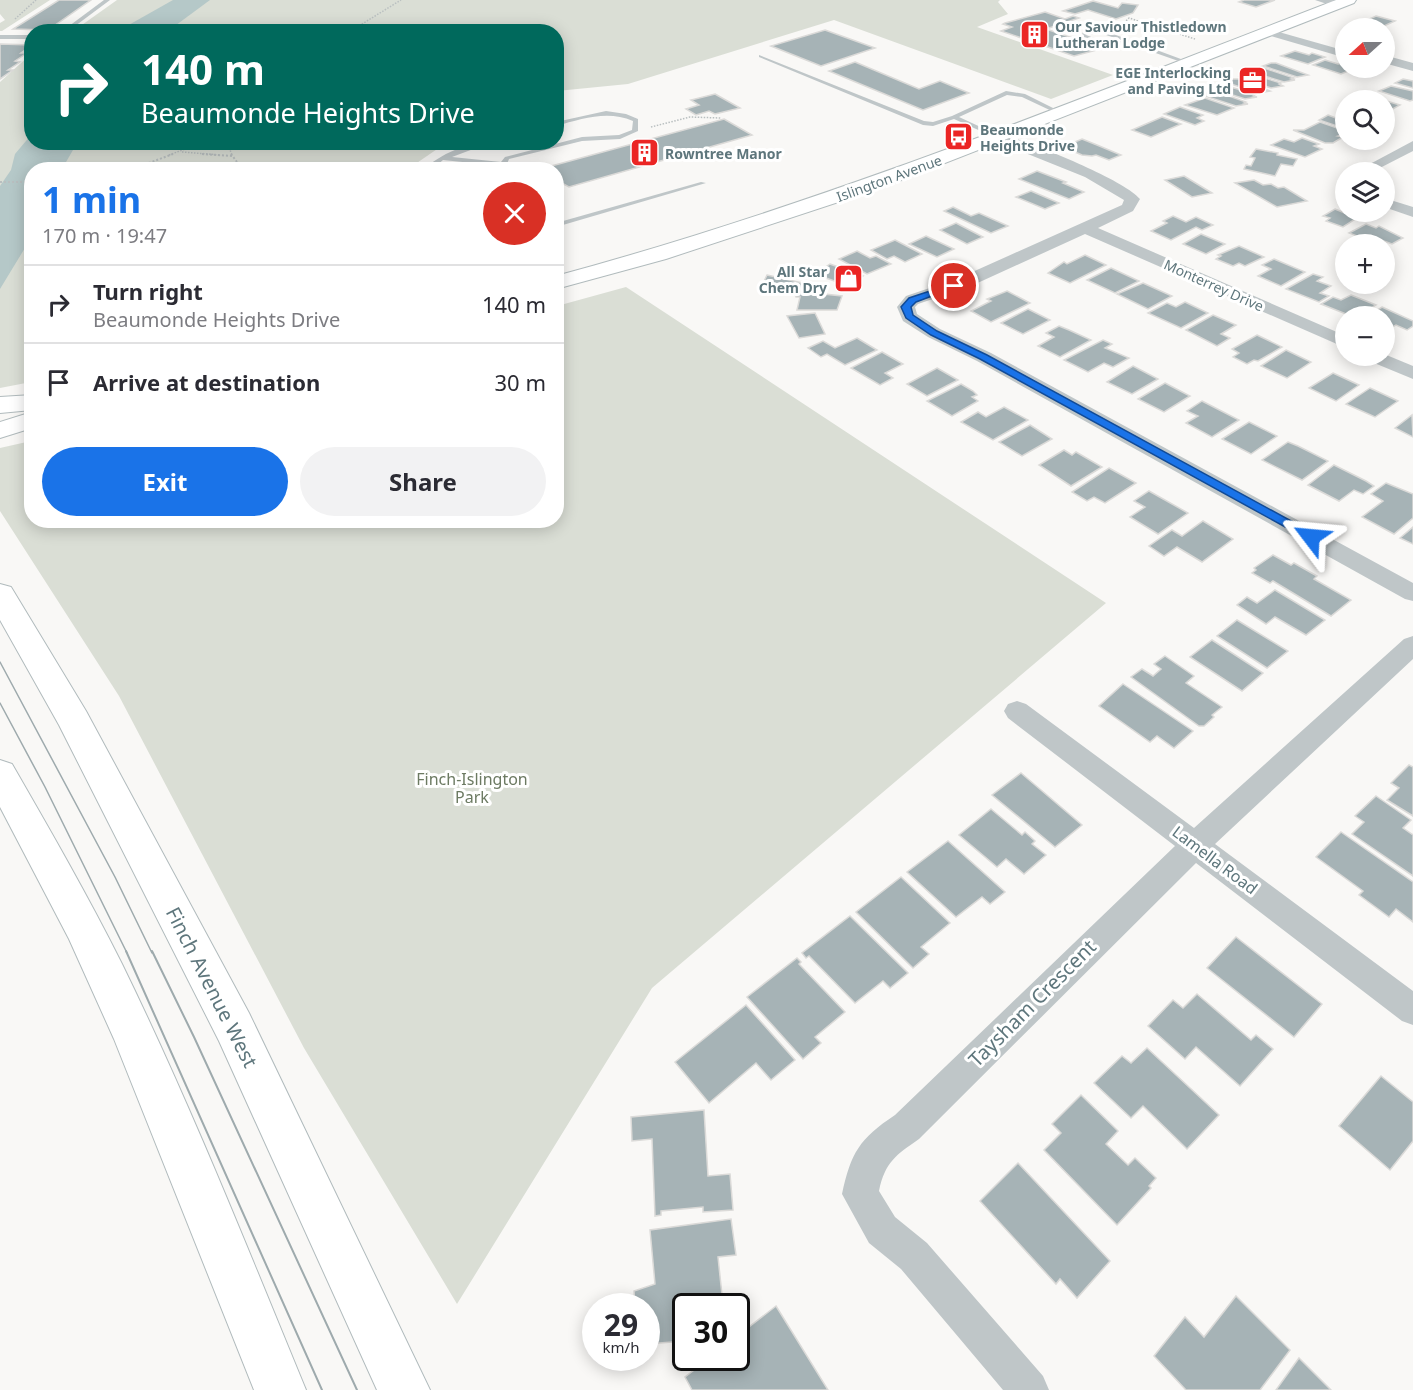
<!DOCTYPE html>
<meta charset="utf-8">
<style>
:root{--surface:#fff;--page:#f2f2f3;--text:#2b2b33;--muted:#7c7c81;--line:#e1e1e2;--accent:#1a73e8}
body{margin:0;font-family:"Noto Sans",sans-serif;background:var(--page);color:var(--text);height:100vh;display:flex;flex-direction:column;font-size:22px;white-space:nowrap}
*{box-sizing:border-box;margin:0}
p{font-size:20px;color:var(--muted)}
.icon{flex:none;width:33px;height:33px;fill:none;stroke:currentColor;stroke-width:2;stroke-linecap:round;stroke-linejoin:round}
.map{position:relative;flex:1;overflow:hidden}
.panel{position:absolute;left:24px;top:162px;width:540px;height:366px;display:flex;flex-direction:column;background:var(--surface);border-radius:24px;box-shadow:0 3px 15px #0003}
.panel>*{flex:none}
.hud{position:absolute;left:24px;top:24px;width:540px;height:126px;border-radius:24px;box-shadow:0 3px 15px #0003;background:#00695c;color:#fff;overflow:hidden}
.needle{width:39px;rotate:249deg}
.controls{position:absolute;left:1335px;top:18px;display:grid;gap:12px}
.controls a{display:grid;place-items:center;width:60px;height:60px;border-radius:50%;background:var(--surface);box-shadow:0 3px 15px #0003;font-size:30px}
.speed{position:absolute;left:582px;top:1293px;display:flex;gap:12px;font-size:30px;font-weight:700;text-align:center}
.speed>*{display:grid;place-content:center;width:78px;height:78px;border-radius:50%;background:var(--surface);box-shadow:0 3px 15px #0003;line-height:1}
.speed small{font-size:15px;font-weight:400}
.speed .limit{border:3px solid #111;border-radius:9px;background:#fff;color:#111}
.pin{position:absolute;display:grid;place-items:center;width:51px;height:51px;color:#fff;margin:-26px;border:3px solid #fff;border-radius:50%;box-shadow:0 2px 6px #0007}
.me{position:absolute;width:66px;margin:-33px;rotate:299deg;stroke-linejoin:round;filter:drop-shadow(0 0 4px #0008)}
.turn{display:flex;align-items:center;gap:21px;height:126px;padding:0 18px;font-size:27px}
.turn .icon{width:78px;height:78px;stroke-width:2.5}
.turn b{display:block;font-size:42px;line-height:51px}
.round{display:grid;place-items:center;flex:none;width:63px;height:63px;border-radius:32px;background:var(--page)}
.headline{display:flex;align-items:center;justify-content:space-between;height:102px;padding:0 18px}
h1{font-size:36px;font-weight:700;line-height:45px;color:var(--accent)}
.primary-button{display:flex;gap:12px;margin-top:auto;padding:12px 18px}
.primary-button a{flex:1;height:69px;border-radius:36px;background:var(--accent);color:#fff;font-size:24px;font-weight:700;line-height:69px;text-align:center}
.primary-button a+a{background:var(--page);color:var(--text)}
ul{padding:0;list-style:none}
li{display:flex;align-items:center;gap:18px;height:78px;padding:0 18px;border-top:2px solid var(--line)}
li div{flex:1}
li b{display:block;font-size:22px}
li em{font-style:normal}
.map>svg:first-child{display:block}
.green{fill:#daded5}
.water{fill:#b5c8c8}
.building{fill:#a6b3b6;stroke:#dbdad8;stroke-width:1.5}
.lines{fill:none;stroke-linecap:round;stroke-linejoin:round}
.secondary-casing{stroke:#b1bbbd;stroke-width:2}
.path-far1{stroke:#b9bfc0;stroke-width:1.5;stroke-dasharray:1.5 1.5;stroke-linecap:butt}
.path{stroke:#b9bfc0;stroke-width:2;stroke-dasharray:2 2;stroke-linecap:butt}
.service{fill:#bfc6c8;fill-rule:evenodd}
.minor{fill:#bfc6c8;fill-rule:evenodd}
.secondary{fill:#fff;fill-rule:evenodd}
.tram-far1{stroke:#9eaaad;stroke-width:1.5}
.tram{stroke:#9eaaad;stroke-width:2}
.route{fill:#1a73e8;stroke:#114b97;stroke-width:1.5}
.labels{text-anchor:middle;dominant-baseline:central;stroke-width:6;stroke-linejoin:round;paint-order:stroke}
.far-poi-label{font-size:14px;font-weight:bold;fill:#5e767c;stroke:#fff;text-anchor:start}
.far-street-label{font-size:14px;fill:#5e767c;stroke:#fff}
.park-label{font-size:16px;fill:#6c7a62;stroke:#fff}
.street-label{font-size:16px;fill:#5e767c;stroke:#fff}
.near-street-label{font-size:20px;fill:#5e767c;stroke:#fff}
</style>
<div class="map">
<svg width="1413" height="1390" viewBox="0 0 1413 1390">
<rect width="100%" height="100%" fill="#f9f8f6"/>
<g class="green">
<polygon points="0,0 50,0 2,31 0,31 0,23 5,20 0,14"/>
<polygon points="117,0 1000,0 998,2 1008,14 977,27 1113,75 1051,99 834,20 628,84 557,91 556,32 72,32"/>
<polygon points="31,54 32,142 446,143 408,169 32,170 31,382 0,388 0,82"/>
<polygon points="626,287 1106,603 652,988 457,1304 304,1048 119,696 0,511 0,448 31,441 32,520 556,520 557,306"/>
</g>
<g class="water">
<polygon points="173,0 210,0 168,31 118,31"/>
<polygon points="31,135 32,142 77,143 62,169 32,170 31,238 0,289 0,186 11,170 15,154"/>
</g>
<g class="building">
<polygon points="59,0 91,0 48,30 13,29"/>
<polygon points="1244,0 1275,0 1256,7 1239,2"/>
<polygon points="1093,1 1118,8 1122,3 1138,5 1133,13 1116,19 1088,10 1075,14 1063,11"/>
<polygon points="1045,12 1065,19 1073,16 1079,18 1046,29 1099,47 1094,49 1097,50 1074,56 1001,31 1012,27 1003,24 1005,23"/>
<polygon points="1376,16 1395,21 1384,26 1363,22"/>
<polygon points="825,30 875,48 821,66 771,46"/>
<polygon points="0,44 32,45 21,53 27,53 15,61 20,62 8,70 13,70 0,79"/>
<polygon points="1295,51 1309,55 1312,53 1325,57 1308,64 1281,56"/>
<polygon points="1325,60 1338,64 1346,63 1346,68 1356,68 1341,74 1313,65"/>
<polygon points="855,62 919,89 940,81 969,93 923,110 829,71"/>
<polygon points="1271,63 1276,63 1308,75 1297,77 1263,66"/>
<polygon points="1261,67 1294,78 1291,79 1295,80 1284,82 1254,73 1256,72 1253,71"/>
<polygon points="1248,73 1281,83 1279,84 1283,86 1271,88 1241,78 1244,77 1240,76"/>
<polygon points="1232,79 1239,79 1270,91 1258,93 1225,82"/>
<polygon points="1403,79 1413,81 1413,88 1395,83"/>
<polygon points="1219,84 1256,94 1253,96 1257,97 1245,99 1211,88"/>
<polygon points="1391,86 1413,91 1413,100 1410,101 1379,91"/>
<polygon points="1212,90 1246,102 1244,103 1248,104 1236,106 1205,96 1208,95 1204,94"/>
<polygon points="715,94 740,108 715,114 709,111 696,115 686,109 699,105 691,100"/>
<polygon points="1205,98 1234,108 1217,115 1185,105"/>
<polygon points="1382,100 1383,100 1400,105 1389,111 1384,109 1384,100"/>
<polygon points="1180,107 1203,115 1197,118 1204,121 1195,125 1164,114"/>
<polygon points="1328,115 1341,120 1346,117 1346,129 1319,120"/>
<polygon points="1162,117 1181,124 1151,137 1132,130"/>
<polygon points="724,119 752,135 569,187 556,180 556,170 544,168"/>
<polygon points="1320,122 1346,131 1346,136 1341,135 1338,136 1343,137 1333,143 1325,143 1293,130 1304,130"/>
<polygon points="1302,138 1319,144 1314,146 1322,149 1305,157 1271,145 1284,139 1294,142"/>
<polygon points="1082,139 1097,145 1121,155 1109,160 1096,155 1092,156 1082,155 1063,147"/>
<polygon points="1256,149 1278,153 1277,155 1297,159 1293,166 1281,164 1275,176 1244,169 1246,165 1251,166 1255,158 1250,157"/>
<polygon points="1037,171 1066,182 1063,183 1084,192 1069,199 1019,179"/>
<polygon points="1184,176 1212,193 1192,197 1165,180"/>
<polygon points="1254,180 1263,185 1271,184 1278,188 1284,187 1307,201 1277,207 1235,183"/>
<polygon points="1031,191 1059,203 1045,209 1016,197"/>
<polygon points="953,207 971,216 979,213 1008,226 991,233 944,211"/>
<polygon points="1335,209 1357,218 1343,227 1326,221 1330,218 1323,216"/>
<polygon points="1173,216 1186,222 1196,217 1213,225 1202,230 1196,227 1171,240 1151,231 1167,223 1163,221"/>
<polygon points="956,223 983,237 967,244 940,230"/>
<polygon points="1366,224 1376,228 1379,226 1403,238 1392,244 1370,236 1362,238 1349,233"/>
<polygon points="1201,234 1225,244 1206,254 1183,244"/>
<polygon points="926,236 954,249 937,257 909,244"/>
<polygon points="895,240 922,254 905,262 894,256 887,259 871,250"/>
<polygon points="1239,246 1264,257 1245,266 1239,263 1233,266 1216,259 1221,256 1218,255"/>
<polygon points="857,251 870,258 876,256 891,264 867,274 839,259"/>
<polygon points="1085,255 1106,265 1070,283 1048,273 1064,262 1067,264"/>
<polygon points="1274,259 1305,272 1281,286 1258,276 1271,269 1262,265"/>
<polygon points="830,264 863,276 848,286 815,274"/>
<polygon points="1111,268 1139,281 1115,293 1087,280"/>
<polygon points="1313,274 1323,277 1317,281 1331,286 1320,293 1329,296 1319,302 1286,289"/>
<polygon points="767,275 816,286 815,293 842,296 837,310 797,310 800,297 796,297 793,290 761,288"/>
<polygon points="1143,283 1172,296 1148,309 1117,294"/>
<polygon points="1007,291 1030,303 991,322 971,311 991,301 987,299"/>
<polygon points="1351,295 1376,305 1358,316 1351,316 1321,304 1333,297 1341,300"/>
<polygon points="1185,302 1208,313 1181,328 1148,313 1167,303 1176,307"/>
<polygon points="1382,307 1413,321 1413,326 1407,330 1396,325 1384,331 1384,316 1368,316"/>
<polygon points="1028,309 1050,320 1023,334 1001,323"/>
<polygon points="815,313 825,334 799,338 787,316"/>
<polygon points="1213,315 1236,325 1221,334 1230,338 1217,346 1186,330"/>
<polygon points="1059,326 1069,330 1091,340 1060,357 1038,346 1054,337 1046,333"/>
<polygon points="1257,335 1282,347 1258,361 1254,360 1247,364 1233,357 1239,353 1232,349"/>
<polygon points="857,338 877,350 845,365 827,354 821,357 808,348 823,341 835,348"/>
<polygon points="1103,340 1112,344 1105,348 1129,358 1113,367 1104,363 1088,372 1064,360"/>
<polygon points="1286,350 1311,362 1287,378 1261,366"/>
<polygon points="882,352 903,364 885,373 893,378 880,385 851,368"/>
<polygon points="1133,366 1158,379 1132,394 1107,382"/>
<polygon points="937,368 958,380 927,396 907,384"/>
<polygon points="1333,373 1359,385 1336,401 1309,388"/>
<polygon points="1165,383 1190,396 1164,412 1138,399"/>
<polygon points="961,384 973,391 977,395 972,397 978,401 952,416 927,401"/>
<polygon points="1370,388 1398,401 1375,417 1346,404"/>
<polygon points="1202,401 1239,420 1212,437 1186,423 1198,416 1187,411"/>
<polygon points="1004,407 1028,420 993,440 961,422 978,412 986,417"/>
<polygon points="1412,415 1413,437 1395,428"/>
<polygon points="1249,422 1277,436 1251,454 1222,439"/>
<polygon points="1030,425 1052,439 1022,456 999,442"/>
<polygon points="1288,442 1298,446 1328,461 1302,480 1262,460"/>
<polygon points="1064,450 1072,455 1076,452 1102,467 1071,486 1039,465"/>
<polygon points="1334,465 1366,481 1374,486 1363,494 1354,490 1339,501 1308,485"/>
<polygon points="1109,468 1136,483 1105,503 1094,497 1087,501 1072,492"/>
<polygon points="1386,483 1413,494 1413,518 1394,534 1362,517 1383,501 1371,494"/>
<polygon points="1149,491 1188,513 1158,534 1130,517 1145,507 1134,501"/>
<polygon points="1203,521 1233,539 1202,562 1177,547 1164,556 1149,546 1172,530 1182,536"/>
<polygon points="1413,527 1413,544 1400,538"/>
<polygon points="1273,555 1291,565 1294,563 1317,576 1314,579 1351,600 1331,616 1273,581 1270,583 1252,573 1256,570 1254,568"/>
<polygon points="1275,590 1325,620 1306,635 1275,617 1266,624 1237,605 1247,597 1257,603"/>
<polygon points="1237,620 1288,651 1267,668 1217,636"/>
<polygon points="1212,640 1263,673 1242,691 1190,657"/>
<polygon points="1165,656 1194,676 1186,683 1222,707 1212,715 1214,717 1204,726 1199,726 1131,677 1142,669 1153,676 1161,669 1154,664"/>
<polygon points="1123,684 1193,731 1174,748 1157,736 1150,742 1099,706"/>
<polygon points="1409,765 1413,767 1413,816 1387,800 1399,788 1391,783"/>
<polygon points="1021,773 1082,825 1055,847 992,795"/>
<polygon points="1376,796 1411,820 1403,828 1413,835 1413,876 1352,834 1364,822 1355,816"/>
<polygon points="991,809 1022,835 1025,832 1035,841 1032,844 1046,855 1024,874 1006,859 997,867 959,835"/>
<polygon points="1341,832 1413,882 1413,922 1396,909 1389,917 1359,895 1363,891 1316,857"/>
<polygon points="948,841 1005,892 990,904 982,897 956,917 907,872"/>
<polygon points="901,877 950,923 921,947 929,954 913,968 856,912"/>
<polygon points="850,916 908,973 890,988 883,981 855,1003 809,956 806,958 802,953"/>
<polygon points="1236,937 1322,1004 1294,1037 1207,968"/>
<polygon points="797,958 801,962 799,964 845,1012 815,1037 821,1043 803,1059 747,997"/>
<polygon points="1197,994 1251,1040 1256,1035 1273,1049 1240,1086 1196,1047 1185,1059 1148,1026 1173,1000 1183,1008"/>
<polygon points="746,1005 795,1060 771,1080 756,1063 709,1103 675,1062"/>
<polygon points="1147,1048 1219,1115 1187,1149 1143,1106 1131,1118 1094,1083 1122,1056 1131,1063"/>
<polygon points="1381,1076 1413,1102 1413,1141 1390,1170 1339,1126"/>
<polygon points="1081,1095 1118,1131 1106,1144 1128,1165 1135,1158 1156,1178 1149,1186 1151,1188 1117,1225 1044,1150 1061,1133 1052,1124"/>
<polygon points="704,1110 708,1176 730,1174 733,1210 703,1212 703,1207 661,1211 661,1215 655,1216 652,1139 632,1141 631,1117"/>
<polygon points="1018,1163 1110,1261 1077,1298 1060,1279 1056,1284 980,1201"/>
<polygon points="731,1219 736,1255 718,1257 722,1295 715,1296 716,1306 686,1306 686,1341 646,1344 646,1306 635,1306 634,1291 655,1284 650,1230"/>
<polygon points="1236,1296 1290,1350 1260,1390 1186,1390 1154,1356 1185,1317 1204,1337"/>
<polygon points="776,1306 828,1390 692,1390 685,1377 710,1358 736,1358 736,1337"/>
<polygon points="1299,1358 1331,1390 1276,1390"/>
</g>
<g class="lines">
<defs>
<g id="secondary">
<path d="M1336,0H1356L1354,3L881,188L666,259L556,289V276C823,204 1079,99 1336,0Z"/>
<polygon points="32,395 32,410 0,413 0,397"/>
<polygon points="32,412 32,428 0,438 0,422"/>
<polygon points="0,584 11,587 86,711 249,1013 430,1390 377,1390 219,1041 59,725 0,620"/>
<path d="M0,760L12,764C50,830 88,896 122,964C190,1103 247,1247 306,1390H254L114,1039L69,939L0,807Z"/>
</g>
</defs>
<use href="#secondary" class="secondary-casing"/>
<g class="path-far1">
<polyline points="15,19 36,0"/>
<polyline points="1124,23 1129,18 1195,39"/>
<polyline points="349,32 401,0"/>
<polyline points="651,127 690,117 721,118"/>
<polyline points="227,142 232,155"/>
<polyline points="182,152 221,155"/>
<polyline points="169,155 204,142"/>
</g>
<g class="path">
<polyline points="202,154 232,156"/>
<polyline points="231,154 243,170"/>
<polyline points="130,170 173,154"/>
<polyline points="0,182 32,182"/>
</g>
<g class="service">
<polygon points="104,0 110,0 67,32 61,32"/>
<path d="M1074,21H1078L1189,62L1184,63L1130,44L1101,45L1081,37L1083,32L1095,31L1074,23ZM1100,33L1124,41H1102L1086,35Z"/>
<rect x="0" y="35" width="32" height="4"/>
<polygon points="759,55 924,121 933,122 952,116 1006,91 1025,94 1061,112 1056,113 1022,97 1007,95 959,117 1000,136 1000,138 996,138 954,119 933,126 923,125 759,57"/>
<path d="M606,111L626,114L638,119V131L620,139L582,141L509,159L507,164L512,170H505L501,166L443,160L431,170H423C440,154 468,142 492,142L452,157L501,162L505,157L582,137L619,135L632,130L633,121C607,110 582,119 556,126V122Z"/>
<polygon points="701,182 706,183 556,227 556,223"/>
</g>
<g class="minor">
<polygon points="1315,0 1333,0 1341,4 1336,7"/>
<polygon points="1265,28 1346,51 1346,58 1261,33 1259,31"/>
<polygon points="1384,55 1413,63 1413,71 1384,63"/>
<path d="M998,133C1025,140 1124,179 1140,199L1133,211L1098,228L1346,336V348L1085,234L971,286L918,304L915,307L917,314L940,329L991,353L1413,583V601L1405,599L977,361L928,337L903,321L897,307L906,296L959,278L1122,205L1124,200L1085,177L993,140L991,137L993,134Z"/>
<polygon points="1413,141 1413,151 1372,172 1355,172"/>
<polygon points="1384,198 1413,207 1413,217 1384,207"/>
<polygon points="1384,354 1413,366 1413,379 1367,360 1364,356"/>
<path d="M1413,636V659L1215,844L1413,991V1025L1402,1021L1196,863L919,1139C896,1155 885,1162 879,1191L895,1217L927,1243L1043,1376L1049,1390H1003L901,1269L869,1243L842,1194C851,1153 859,1139 895,1115L1175,846L1008,718L1004,711L1008,704L1017,701L1026,704L1194,828L1404,639Z"/>
</g>
<use href="#secondary" class="secondary"/>
<g class="tram-far1">
<polyline points="0,662 115,877 152,953"/>
<polyline points="0,703 45,787 127,953"/>
</g>
<g class="tram">
<polyline points="126,951 322,1390"/>
<polyline points="152,951 194,1037 357,1390"/>
</g>
</g>
<polygon class="route" points="951,284 959,286 916,302 911,307 913,315 937,331 987,355 1315,534 1315,539 1307,539 980,359 931,335 906,318 901,307 909,298"/>
<defs>
<symbol id="building-square" viewBox="-11 -11 22 22"><rect x="-9" y="-9" width="18" height="18" rx="4" fill="#eb2524" stroke="#fff"/><path d="M-4-6H4V6H1V3H-1V6H-4ZM-2.5-4.3h1.7v1.8h-1.7ZM.8-4.3h1.7v1.8H.8ZM-2.5-1h1.7V.8h-1.7ZM.8-1h1.7V.8H.8Z" fill="#fff"/></symbol>
<symbol id="office-square" viewBox="-11 -11 22 22"><rect x="-9" y="-9" width="18" height="18" rx="4" fill="#eb2524" stroke="#fff"/><path d="M-6-3h4V-5.5h4V-3h4V5H-6ZM-1-4.5V-3h2v-1.5ZM-6 0V1H6V0Z" fill="#fff"/></symbol>
<symbol id="bus-square" viewBox="-11 -11 22 22"><rect x="-9" y="-9" width="18" height="18" rx="4" fill="#eb2524" stroke="#fff"/><path d="M-5-6H5V4H4V6H2V4H-2V6H-4V4H-5ZM-3.5-4V0h7V-4ZM-3.5 1.2v1.5H-2V1.2ZM2 1.2v1.5H3.5V1.2Z" fill="#fff"/></symbol>
<symbol id="shop-square" viewBox="-11 -11 22 22"><rect x="-9" y="-9" width="18" height="18" rx="4" fill="#eb2524" stroke="#fff"/><path d="M-5-2.5h2.3a2.7 3.5 0 0 1 5.4 0H5L5.5 6h-11ZM-1.5-2.5h3a1.5 2.3 0 0 0-3 0Z" fill="#fff"/></symbol>
</defs>
<g fill-rule="evenodd">
<use href="#building-square" x="1018" y="18" width="33" height="33"/>
<use href="#office-square" x="1236" y="64" width="33" height="33"/>
<use href="#bus-square" x="942" y="120" width="33" height="33"/>
<use href="#building-square" x="628" y="136" width="33" height="33"/>
<use href="#shop-square" x="832" y="262" width="33" height="33"/>
</g>
<g class="labels">
<g class="far-poi-label">
<text x="1055" y="26">Our Saviour Thistledown<tspan x="1055" dy="16">Lutheran Lodge</tspan></text>
<text x="1231" y="72" text-anchor="end">EGE Interlocking<tspan x="1231" dy="16">and Paving Ltd</tspan></text>
<text x="980" y="129">Beaumonde<tspan x="980" dy="16">Heights Drive</tspan></text>
<text x="665" y="153">Rowntree Manor</text>
<text x="827" y="271" text-anchor="end">All Star<tspan x="827" dy="16">Chem Dry</tspan></text>
</g>
<g class="far-street-label">
<text transform="translate(889 178) rotate(-20)">Islington Avenue</text>
<text transform="translate(1214 285) rotate(24)">Monterrey Drive</text>
</g>
<g class="park-label">
<text x="472" y="779">Finch-Islington<tspan x="472" dy="18">Park</tspan></text>
</g>
<g class="street-label">
<text transform="translate(1215 860) rotate(37)">Lamella Road</text>
</g>
<g class="near-street-label">
<text transform="translate(212 987) rotate(63)">Finch Avenue West</text>
<text transform="translate(1032 1003) rotate(-45)">Taysham Crescent</text>
</g>
</g>
</svg>
<div class="controls">
<a><svg class="needle" viewBox="-14 -14 28 28"><path d="M0-13l5 13h-10z" fill="#e53935"/><path d="M0 13l5-13h-10z" fill="#7c7c81"/></svg></a>
<a><svg class="icon" aria-label="search" viewBox="0 0 24 24"><circle cx="10" cy="10" r="6"/><path d="M15 15l6 6"/></svg></a>
<a><svg class="icon" aria-label="layers" viewBox="0 0 24 24"><path d="M12 4l9 5-9 5-9-5zM3 14l9 5 9-5"/></svg></a>
<a>+</a>
<a>−</a>
</div>
<div class="speed"><div>29<small>km/h</small></div><div class="limit">30</div></div>
<div class="pin" style="left:954px;top:286px;background:#d93025"><svg class="icon" aria-label="arrive" viewBox="0 0 24 24"><path d="M6 21V4h12l-3 4 3 4H6"/></svg></div>
<svg class="me" style="left:1311px;top:537px" viewBox="-20 -20 40 40"><path d="M0-17L14 15 0 8-14 15z" fill="#1a73e8" stroke="#fff" stroke-width="4"/></svg>
<div class="hud">
<div class="turn"><svg class="icon" aria-label="right" viewBox="0 0 24 24"><path d="M7 20v-9h11M14 6l5 5-5 5"/></svg><div><b>140 m</b>Beaumonde Heights Drive</div></div>
</div>
<section class="panel">
<div class="headline"><div><h1>1 min</h1><p>170 m · 19:47</p></div><a class="round" style="background:#d93025;color:#fff"><svg class="icon" aria-label="close" viewBox="0 0 24 24"><path d="M6 6l12 12M18 6L6 18"/></svg></a></div>
<ul>
<li><svg class="icon" aria-label="right" viewBox="0 0 24 24"><path d="M7 20v-9h11M14 6l5 5-5 5"/></svg><div><b>Turn right</b><p>Beaumonde Heights Drive</p></div><em>140 m</em></li>
<li><svg class="icon" aria-label="arrive" viewBox="0 0 24 24"><path d="M6 21V4h12l-3 4 3 4H6"/></svg><div><b>Arrive at destination</b></div><em>30 m</em></li>
</ul>
<div class="primary-button"><a>Exit</a><a>Share</a></div>
</section>
</div>
